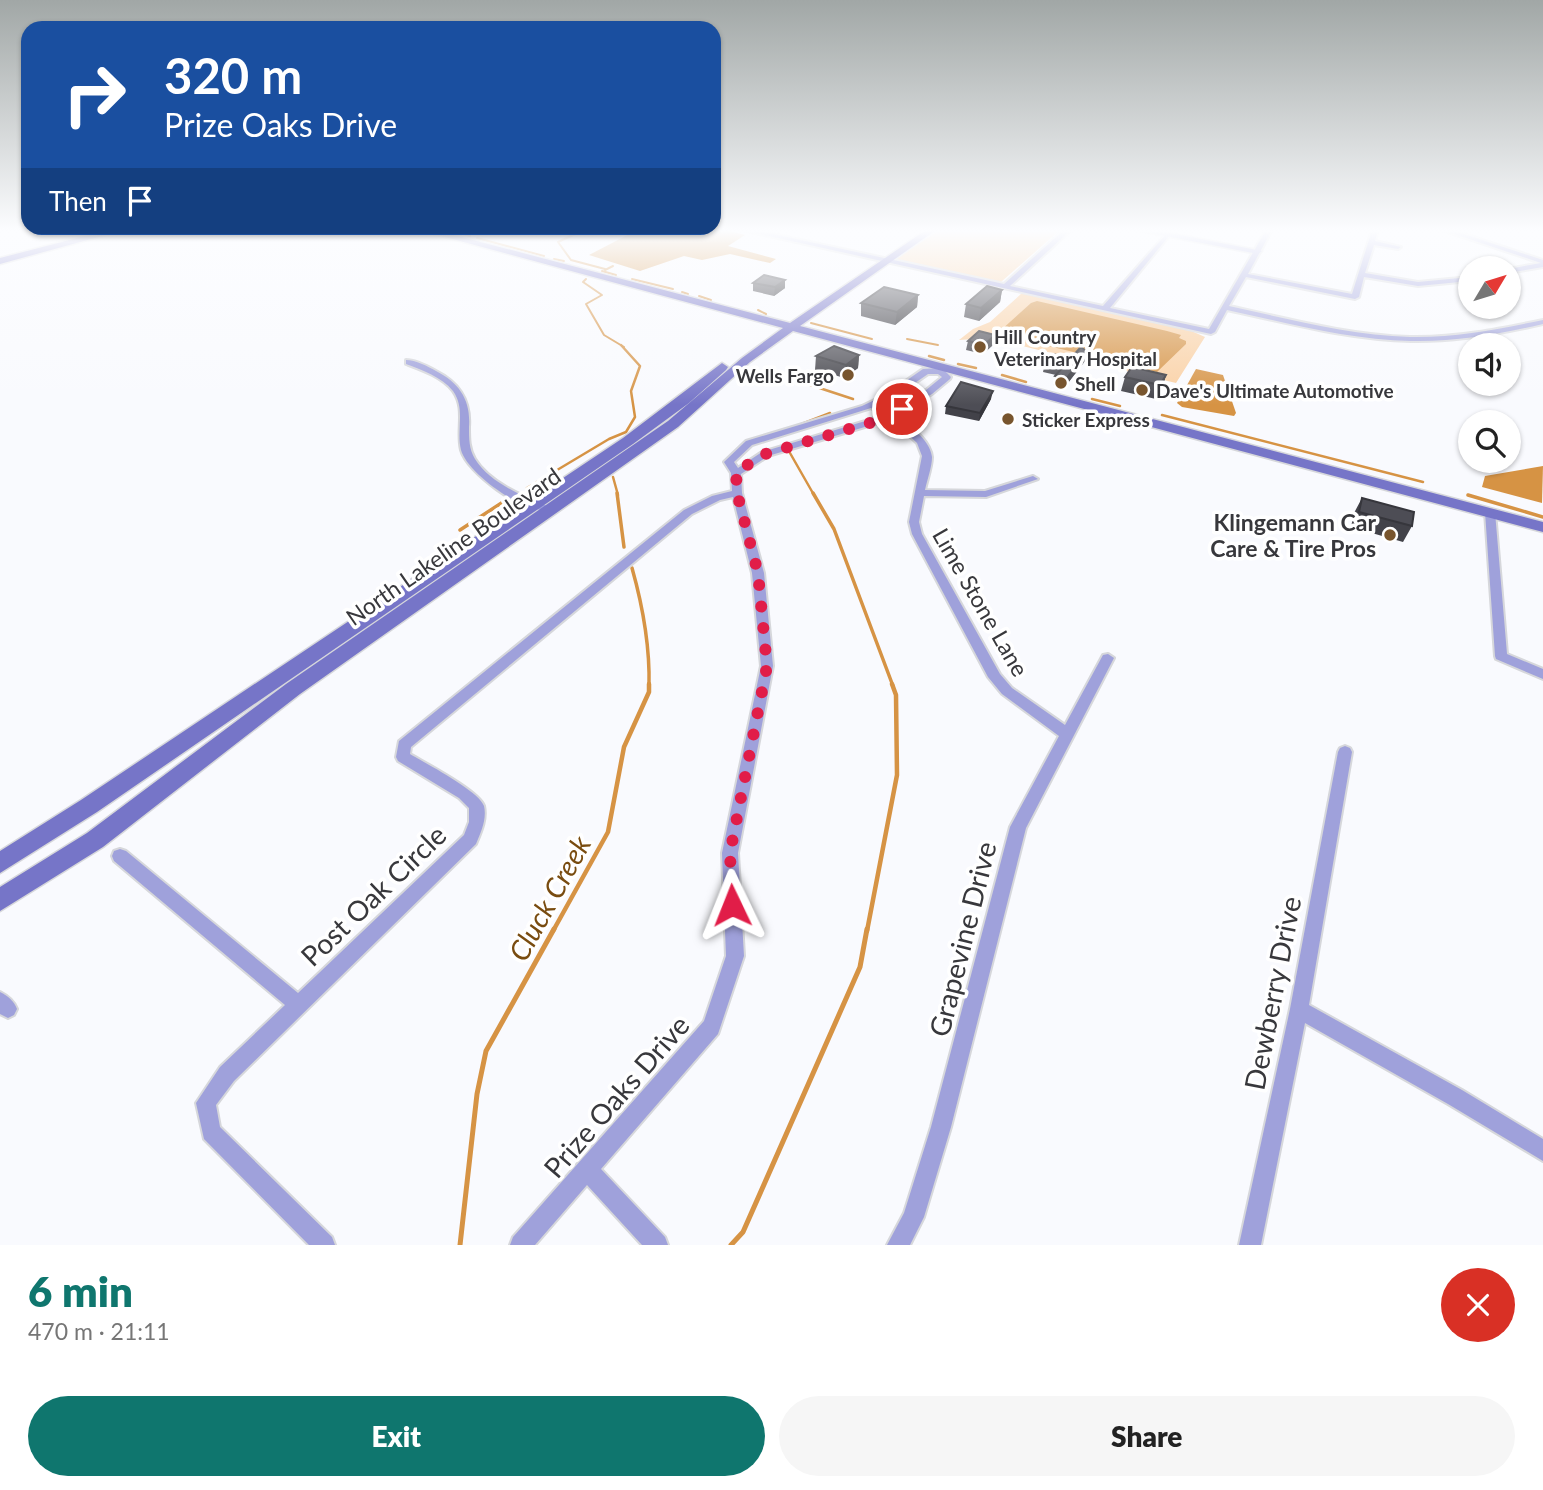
<!DOCTYPE html>
<meta charset="utf-8">
<style>
:root{--surface:#fff;--page:#f6f6f6;--text:#222;--muted:#767676;--accent:#0f766e}
body{margin:0;font-family:Lato,sans-serif;background:var(--page);color:var(--text);height:100vh;display:flex;flex-direction:column;font-size:26px;white-space:nowrap}
*{box-sizing:border-box;margin:0}
p{font-size:23px;color:var(--muted)}
.icon{flex:none;width:38px;height:38px;fill:none;stroke:currentColor;stroke-width:2;stroke-linecap:round;stroke-linejoin:round}
.map{position:relative;height:1245px;overflow:hidden}
.side{display:flex;flex-direction:column;background:var(--surface);flex:1}
.side>*{flex:none}
.hud{position:absolute;left:21px;top:21px;width:700px;height:214px;border-radius:21px;box-shadow:0 2px 5px #0004;background:#1a4fa0;color:#fff;overflow:hidden}
.needle{width:46px;rotate:52deg}
.buttons{position:absolute;left:1458px;top:256px;display:grid;gap:14px}
.buttons a{display:grid;place-items:center;width:63px;height:63px;border-radius:50%;background:var(--surface);box-shadow:0 2px 5px #0004;font-size:35px}
.pin{position:absolute;display:grid;place-items:center;width:60px;height:60px;color:#fff;margin:-30px;border:4px solid #fff;border-radius:50%;box-shadow:0 2px 7px #0007}
.me{position:absolute;width:77px;margin:-38px;rotate:358deg;stroke-linejoin:round;filter:drop-shadow(0 0 5px #0008)}
.turn{display:flex;align-items:center;gap:24px;height:147px;padding:0 28px;font-size:32px}
.turn .icon{width:91px;height:91px;stroke-width:2.5}
.turn b{display:block;font-size:49px;line-height:60px}
.then{display:flex;align-items:center;height:66px;padding:0 28px;background:#0003;gap:14px;font-size:26px}
.round{display:grid;place-items:center;flex:none;width:74px;height:74px;border-radius:37px;background:var(--page)}
.head{display:flex;align-items:center;justify-content:space-between;height:119px;padding:0 28px}
h1{font-size:42px;font-weight:800;line-height:52px;color:var(--accent)}
.button{display:flex;gap:14px;margin-top:auto;padding:14px 28px}
.button a{flex:1;height:80px;border-radius:42px;background:var(--accent);color:#fff;font-size:28px;font-weight:800;line-height:80px;text-align:center}
.button a+a{background:var(--page);color:var(--text)}
.map>svg:first-child{display:block}
.green{fill:#fad0a3}
.water{fill:#d69344}
.lines{fill:none;stroke-linecap:round;stroke-linejoin:round}
.stream-far4{stroke:#d69344;stroke-width:2}
.stream-far3{stroke:#d69344;stroke-width:2.5}
.stream-far2{stroke:#d69344;stroke-width:3.5}
.stream-far1{stroke:#d69344;stroke-width:4.5}
.stream{stroke:#d69344;stroke-width:5}
.minor-casing{stroke:#d6d7db;stroke-width:4}
.tertiary-casing{stroke:#d6d7db;stroke-width:3}
.secondary-casing{stroke:#d6d7db;stroke-width:3}
.minor{fill:#9fa1db;fill-rule:evenodd}
.tertiary{fill:#9fa1db;fill-rule:evenodd}
.secondary{fill:#7675c8;fill-rule:evenodd}
.wall{fill:#424249}
.shaded-wall{fill:#36363c}
.building{fill:#4d4d55;stroke:#36363c;stroke-width:2}
.route{stroke:#e11d48;stroke-width:12;stroke-dasharray:0 21.6}
.poi-dot{fill:#78552e;stroke:#fff;stroke-width:2.5}
.labels{text-anchor:middle;dominant-baseline:central;stroke-width:7;stroke-linejoin:round;paint-order:stroke}
.far-poi-label{font-size:19px;font-weight:bold;fill:#38383c;stroke:#fff;text-anchor:start}
.poi-label{font-size:23px;font-weight:bold;fill:#38383c;stroke:#fff;text-anchor:end}
.street-label{font-size:23px;fill:#38383c;stroke:#fff}
.near-street-label{font-size:28px;fill:#38383c;stroke:#fff}
.near-water-label{font-size:28px;font-style:italic;fill:#794c10;stroke:#fff}
</style>
<div class="map">
<svg width="1543" height="1245" viewBox="0 0 1543 1245">
<rect width="100%" height="100%" fill="#f9fafe"/>
<g class="green">
<polygon points="940,230 1054,230 1059,231 1001,282 894,259"/>
<polygon points="1022,293 1187,329 1205,337 1176,383 989,338 959,340 973,329 990,322"/>
</g>
<g class="water">
<polygon points="637,230 727,230 745,235 728,246 776,259 770,263 730,254 702,260 684,256 640,271 589,255"/>
<polygon points="1037,301 1167,331 1181,335 1179,338 1186,341 1186,344 1157,372 1002,335 1000,331 1031,303"/>
<polygon points="1196,369 1223,375 1236,413 1234,416 1182,407 1177,403"/>
<polygon points="1543,466 1542,503 1482,487 1485,476"/>
</g>
<g class="lines">
<g class="stream-far4">
<polyline points="449,230 452,231"/>
<polyline points="584,230 558,242 571,260 605,269"/>
<polyline points="460,233 470,236"/>
<polyline points="477,238 544,256"/>
<polyline points="554,259 564,261"/>
<polyline points="605,270 613,266"/>
<polyline points="602,271 616,275"/>
<polyline points="586,279 583,282 602,295 586,304 604,335 624,347"/>
<polyline points="632,279 673,289"/>
<polyline points="682,292 688,294"/>
<polyline points="699,296 711,300"/>
<polyline points="758,310 766,314"/>
<polyline points="811,323 872,339"/>
<polyline points="907,339 938,345"/>
</g>
<g class="stream-far3">
<polyline points="929,356 944,360"/>
<polyline points="958,364 976,368"/>
<polyline points="1002,375 1026,382"/>
<polyline points="792,379 853,399"/>
<polyline points="1092,399 1120,406"/>
<polyline points="1162,415 1423,482"/>
<polyline points="799,425 830,413"/>
<polyline points="790,453 814,495"/>
<polyline points="613,477 618,495"/>
<polyline points="527,488 609,439 626,432 635,417 631,391 640,366 621,345"/>
</g>
<g class="stream-far2">
<polyline points="617,493 624,547"/>
<polyline points="813,493 834,529 893,686"/>
<polyline points="1468,495 1543,517"/>
<polyline points="460,530 503,502"/>
<path d="M632,568C643,607 650,645 649,686"/>
</g>
<g class="stream-far1">
<polyline points="553,931 608,832 624,747 649,692 649,684"/>
<polyline points="867,931 897,775 896,695 892,684"/>
</g>
<g class="stream">
<polyline points="460,1245 477,1094 486,1051 554,929"/>
<polyline points="731,1245 743,1232 860,967 867,929"/>
</g>
<defs>
<g id="minor">
<path d="M742,230H755L1004,284L1064,230H1071L1010,286L1103,306L1167,233L1169,236L1110,308L1209,329L1266,230H1272L1248,274L1352,294L1372,230H1378L1375,241L1401,247L1398,249L1374,245L1365,273L1418,282L1470,277V281L1418,286L1364,277L1359,297L1355,299L1246,277L1229,306C1289,319 1348,335 1410,337C1455,338 1499,329 1543,320V324C1500,334 1456,342 1411,341C1349,340 1288,323 1227,310L1215,332L1211,334Z"/>
<polygon points="1442,230 1452,230 1543,260 1543,267 1508,273 1508,269 1541,263"/>
<path d="M406,360C416,360 427,366 436,371C460,383 471,401 469,427C469,439 469,449 475,459C489,482 522,496 547,506L548,508L547,510C523,513 467,473 461,450C456,430 466,409 453,391C442,377 422,370 406,364Z"/>
<path d="M945,365L949,368L945,371L951,377L950,379L932,394L895,416C908,424 930,439 932,457C932,467 927,480 925,490L985,491L1033,476L1038,479L986,497L924,496L919,522L922,534L1000,674L1012,688L1065,725L1103,655L1108,654L1114,658L1026,828L951,1127L924,1217L910,1245H887L904,1213L931,1127L1010,827L1059,736L1002,694L988,677L912,534L909,522L922,456L917,443L900,427L888,420L768,456L741,474L742,493L764,573L773,666L738,853L744,956L718,1034L601,1169L665,1237L668,1245H642L587,1185L535,1245H510L513,1237L704,1021L726,956L722,853L761,666L752,573L733,497L720,500L692,514L411,747L410,754C425,763 479,791 484,806C487,819 481,832 476,844L234,1081L216,1105L220,1127L332,1237L335,1245H309L204,1139L196,1103L220,1067L285,1005L114,861L112,856L114,851L120,849L126,851L298,993L464,835L469,822V808L459,798L398,761L396,757L399,741L684,510L712,496L732,491L731,473L724,462L746,441L862,406L887,394L923,369L938,368ZM928,374H938L942,377L926,390L889,412L878,405L893,398ZM871,408L882,416L762,452L738,468L734,462L752,445Z"/>
<polygon points="1490,509 1495,512 1507,654 1543,669 1543,679 1496,659 1495,656 1485,512"/>
<polygon points="1345,746 1350,748 1352,752 1309,1005 1462,1090 1543,1139 1543,1161 1448,1104 1305,1023 1261,1245 1239,1245 1290,1009 1338,752 1340,748"/>
<path d="M0,992C8,996 14,1001 17,1009L14,1015L8,1018L0,1014Z"/>
</g>
<polygon id="tertiary" points="1135,230 1155,230 1262,251 1258,254"/>
<g id="secondary">
<polygon points="108,230 124,230 0,264 0,258"/>
<polygon points="419,230 435,230 790,323 926,230 936,230 800,326 1543,522 1543,532 793,331 750,362 678,427 300,694 103,847 0,911 0,887 87,833 286,684 668,421 742,358 783,328"/>
<polygon points="722,363 728,367 726,370 689,403 633,444 97,812 0,873 0,851 81,800 623,438"/>
</g>
</defs>
<use href="#minor" class="minor-casing"/>
<use href="#tertiary" class="tertiary-casing"/>
<use href="#secondary" class="secondary-casing"/>
<use href="#minor" class="minor"/>
<use href="#tertiary" class="tertiary"/>
<use href="#secondary" class="secondary"/>
</g>
<g class="wall">
<polygon points="785,280 785,288 774,296 753,291 753,283"/>
<polygon points="1002,290 1000,302 979,321 964,317 966,304"/>
<polygon points="918,295 917,307 895,325 861,316 861,303"/>
<polygon points="968,341 994,344 983,354 966,350"/>
<polygon points="1087,352 1085,361 1064,388 1053,385 1056,375 1043,372 1045,363 1071,358"/>
<polygon points="859,355 858,368 845,378 815,370 816,356"/>
<polygon points="1166,375 1162,389 1156,399 1121,391 1125,377"/>
<polygon points="991,399 979,421 945,414 946,406"/>
<polygon points="1362,498 1412,526 1403,542 1351,527 1354,513"/>
</g>
<g class="shaded-wall">
<polygon points="785,280 785,288 774,296 775,287"/>
<polygon points="1002,290 1000,302 979,321 981,308"/>
<polygon points="918,295 917,307 895,325 897,312"/>
<polygon points="995,335 994,344 983,354 984,345"/>
<polygon points="1087,352 1085,361 1064,388 1066,379"/>
<polygon points="859,355 858,368 845,378 846,365"/>
<polygon points="1166,375 1162,389 1156,399 1160,385"/>
<polygon points="993,391 991,399 979,421 980,413"/>
</g>
<g class="building">
<polygon points="764,275 785,280 775,287 753,283"/>
<polygon points="987,286 1002,290 981,308 966,304"/>
<polygon points="884,287 918,295 897,312 861,303"/>
<polygon points="979,331 995,335 984,345 968,341"/>
<polygon points="834,346 859,355 846,365 816,356"/>
<polygon points="1081,347 1087,352 1066,379 1055,376 1063,367 1045,363 1053,354 1071,358"/>
<polygon points="1132,367 1166,375 1160,385 1125,377"/>
<polygon points="961,382 993,391 980,413 946,406"/>
<polygon points="1362,498 1414,512 1412,526 1359,512"/>
</g>
<linearGradient id="sky" x2="0" y2="1"><stop stop-color="#a1a7a6"/><stop offset="0.57" stop-color="#fcfdff"/><stop offset="1" stop-color="#fcfdff" stop-opacity="0"/></linearGradient>
<rect width="1543" height="405" fill="url(#sky)"/>
<g class="lines">
<polyline class="route" points="732,905 730,853 767,666 758,573 737,493 736,472 765,454 883,419 902,409"/>
</g>
<g class="poi-dot">
<circle cx="980" cy="347" r="7"/>
<circle cx="848" cy="375" r="7"/>
<circle cx="1061" cy="383" r="7"/>
<circle cx="1142" cy="390" r="7"/>
<circle cx="1008" cy="419" r="7"/>
<circle cx="1390" cy="535" r="7"/>
</g>
<g class="labels">
<g class="far-poi-label">
<text x="994" y="336">Hill Country<tspan x="994" dy="22">Veterinary Hospital</tspan></text>
<text x="834" y="375" text-anchor="end">Wells Fargo</text>
<text x="1075" y="383">Shell</text>
<text x="1156" y="390">Dave's Ultimate Automotive</text>
<text x="1022" y="419">Sticker Express</text>
</g>
<g class="poi-label">
<text x="1376" y="522">Klingemann Car<tspan x="1376" dy="26">Care &amp; Tire Pros</tspan></text>
</g>
<g class="street-label">
<text transform="translate(453 546) rotate(-35)">North Lakeline Boulevard</text>
<text transform="translate(981 602) rotate(60)">Lime Stone Lane</text>
</g>
<g class="near-street-label">
<text transform="translate(373 895) rotate(-44)">Post Oak Circle</text>
<text transform="translate(962 939) rotate(-76)">Grapevine Drive</text>
<text transform="translate(1272 993) rotate(-79)">Dewberry Drive</text>
<text transform="translate(616 1096) rotate(-49)">Prize Oaks Drive</text>
</g>
<g class="near-water-label">
<text transform="translate(549 898) rotate(-61)">Cluck Creek</text>
</g>
</g>
</svg>
<div class="buttons">
<a><svg class="needle" viewBox="-14 -14 28 28"><path d="M0-13l5 13h-10z" fill="#e53935"/><path d="M0 13l5-13h-10z" fill="#767676"/></svg></a>
<a><svg class="icon" aria-label="sound" viewBox="0 0 24 24"><path d="M4 9h4l5-4v14l-5-4H4zM17 9q2 3 0 6"/></svg></a>
<a><svg class="icon" aria-label="search" viewBox="0 0 24 24"><circle cx="10" cy="10" r="6"/><path d="M15 15l6 6"/></svg></a>
</div>
<div class="pin" style="left:902px;top:409px;background:#d93025"><svg class="icon" aria-label="arrive" viewBox="0 0 24 24"><path d="M6 21V4h12l-3 4 3 4H6"/></svg></div>
<svg class="me" style="left:732px;top:905px" viewBox="-20 -20 40 40"><path d="M0-17L14 15 0 8-14 15z" fill="#e11d48" stroke="#fff" stroke-width="4"/></svg>
<div class="hud">
<div class="turn"><svg class="icon" aria-label="right" viewBox="0 0 24 24"><path d="M7 20v-9h11M14 6l5 5-5 5"/></svg><div><b>320 m</b>Prize Oaks Drive</div></div>
<div class="then">Then<svg class="icon" aria-label="arrive" viewBox="0 0 24 24"><path d="M6 21V4h12l-3 4 3 4H6"/></svg></div>
</div>
</div>
<section class="side">
<div class="head"><div><h1>6 min</h1><p>470 m · 21:11</p></div><a class="round" style="background:#d93025;color:#fff"><svg class="icon" aria-label="close" viewBox="0 0 24 24"><path d="M6 6l12 12M18 6L6 18"/></svg></a></div>
<div class="button"><a>Exit</a><a>Share</a></div>
</section>
